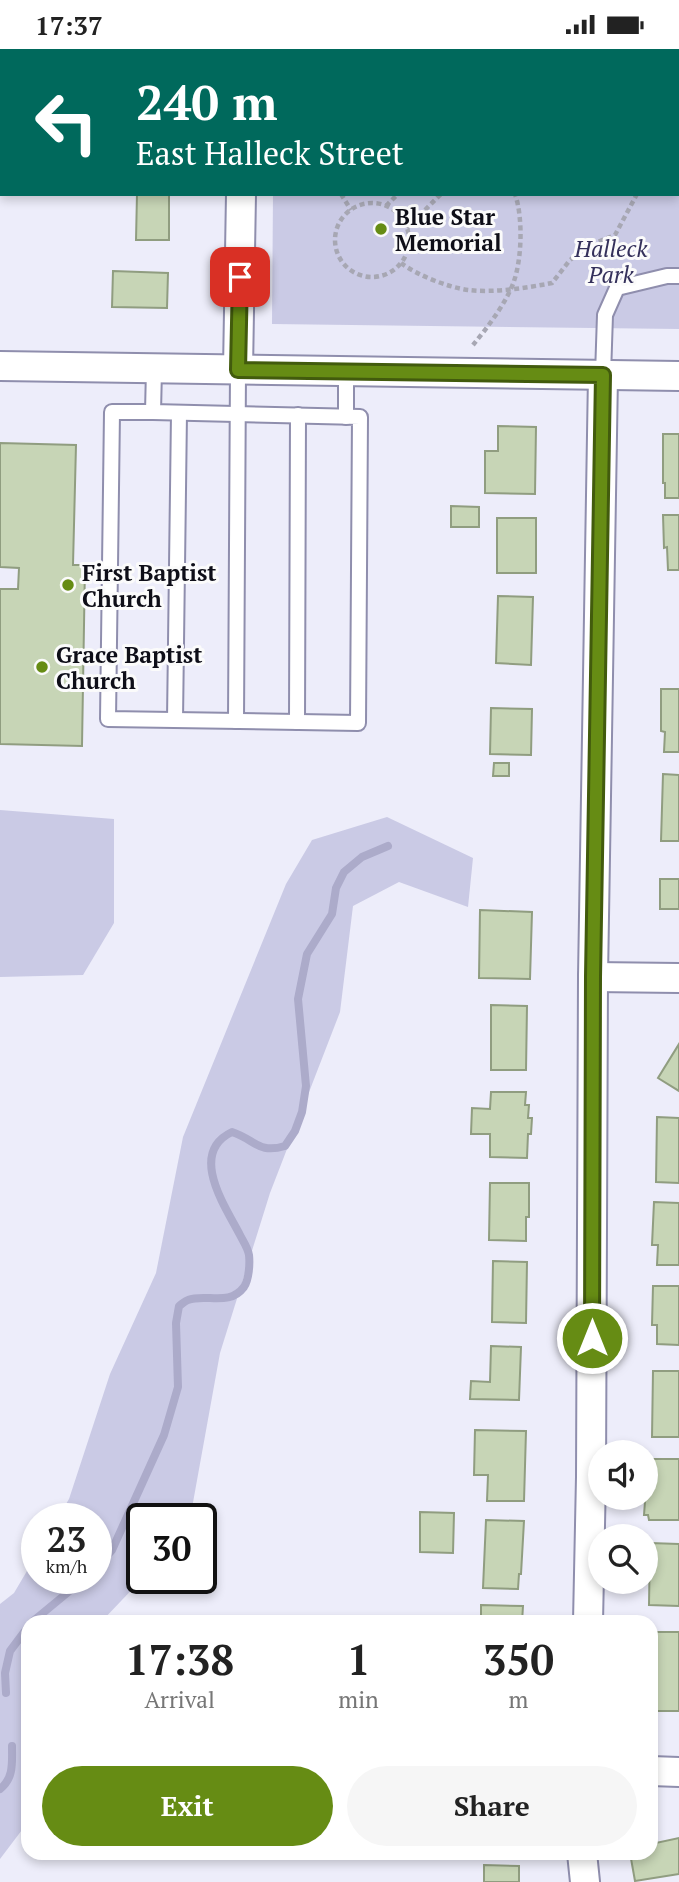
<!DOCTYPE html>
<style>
:root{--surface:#fff;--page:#f6f6f6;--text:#222;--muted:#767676;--accent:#668c14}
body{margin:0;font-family:"PT Serif",serif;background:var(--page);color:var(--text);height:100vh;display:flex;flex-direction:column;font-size:26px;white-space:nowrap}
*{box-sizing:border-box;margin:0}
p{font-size:23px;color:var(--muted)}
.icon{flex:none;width:38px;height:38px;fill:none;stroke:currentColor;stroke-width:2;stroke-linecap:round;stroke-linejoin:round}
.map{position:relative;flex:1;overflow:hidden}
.panel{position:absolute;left:21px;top:1566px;width:637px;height:245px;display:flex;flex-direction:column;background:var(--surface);border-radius:21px;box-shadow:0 4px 10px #0003}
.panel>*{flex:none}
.banner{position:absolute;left:0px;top:0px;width:679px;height:147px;box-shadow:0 4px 10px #0003;background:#00695c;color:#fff;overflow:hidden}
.controls{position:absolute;left:588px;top:1391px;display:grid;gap:14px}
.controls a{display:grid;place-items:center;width:70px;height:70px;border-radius:50%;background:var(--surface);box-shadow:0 4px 10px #0003;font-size:35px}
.speed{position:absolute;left:21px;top:1454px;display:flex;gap:14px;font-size:35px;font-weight:700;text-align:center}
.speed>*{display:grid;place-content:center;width:91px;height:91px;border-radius:50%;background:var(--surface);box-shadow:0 4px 10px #0003;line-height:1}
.speed small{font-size:18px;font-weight:400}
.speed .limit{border:4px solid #111;border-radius:10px;background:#fff;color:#111}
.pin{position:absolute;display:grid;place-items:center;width:60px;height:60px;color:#fff;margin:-30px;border-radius:14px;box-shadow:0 4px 10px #0006}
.me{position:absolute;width:77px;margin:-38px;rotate:0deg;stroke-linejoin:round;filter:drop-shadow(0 0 5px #0008)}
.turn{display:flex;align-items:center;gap:24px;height:147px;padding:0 21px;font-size:32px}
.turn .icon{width:91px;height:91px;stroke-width:2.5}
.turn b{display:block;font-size:49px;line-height:60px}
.eta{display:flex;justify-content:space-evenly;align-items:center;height:119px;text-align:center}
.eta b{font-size:42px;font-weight:700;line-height:49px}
.cta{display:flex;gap:14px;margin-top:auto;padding:14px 21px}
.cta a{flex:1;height:80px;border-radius:42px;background:var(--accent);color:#fff;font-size:28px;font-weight:700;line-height:80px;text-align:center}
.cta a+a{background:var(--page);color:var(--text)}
.status{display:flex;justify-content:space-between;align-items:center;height:49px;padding:0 35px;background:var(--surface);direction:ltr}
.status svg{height:19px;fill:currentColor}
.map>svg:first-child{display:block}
.green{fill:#cacae5}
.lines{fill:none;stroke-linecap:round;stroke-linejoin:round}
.stream{stroke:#acabca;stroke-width:8}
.building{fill:#c7d5b6;stroke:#909d80;stroke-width:2}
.service-casing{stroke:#8f8ead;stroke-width:18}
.minor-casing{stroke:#8f8ead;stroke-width:32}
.path{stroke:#a7a7b3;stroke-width:4.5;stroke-dasharray:5 3.5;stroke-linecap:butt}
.service{stroke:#fff;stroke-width:14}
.minor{stroke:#fff;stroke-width:28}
.route-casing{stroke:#425b0d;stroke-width:18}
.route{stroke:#668c14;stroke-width:12}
.poi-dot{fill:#668c14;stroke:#fbfbfb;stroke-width:2.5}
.labels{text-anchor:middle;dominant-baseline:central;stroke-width:6;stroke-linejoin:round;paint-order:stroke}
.poi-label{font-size:23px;font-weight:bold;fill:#0e0e18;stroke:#fbfbfb;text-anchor:start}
.park-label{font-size:23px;font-style:italic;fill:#34305b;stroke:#fbfbfb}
</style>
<div class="status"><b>17:37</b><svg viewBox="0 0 49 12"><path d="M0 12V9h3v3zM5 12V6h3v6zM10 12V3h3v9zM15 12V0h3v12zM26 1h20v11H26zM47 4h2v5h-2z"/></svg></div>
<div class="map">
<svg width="679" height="1833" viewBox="0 0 679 1833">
<rect width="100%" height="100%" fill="#ededfa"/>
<g class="green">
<polygon points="274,0 679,0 679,280 272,275 273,145 677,145 677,2 274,2"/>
<polygon points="0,761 114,770 114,874 83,926 0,928"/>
<polygon points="387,768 473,809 468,858 399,833 353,857 340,963 270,1144 220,1304 190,1470 142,1470 142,1530 101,1573 28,1573 28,1773 0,1810 0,1555 14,1544 37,1505 37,1530 96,1530 96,1470 57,1470 69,1450 110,1325 156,1224 183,1088 286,835 312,791"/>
</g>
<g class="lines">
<g class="stream">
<path d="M96,1519L112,1501L164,1386L178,1338L176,1274L179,1257C182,1255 185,1252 188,1251C206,1244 229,1258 244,1238C249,1230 250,1215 249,1206C248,1199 243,1192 240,1186C225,1157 188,1104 232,1083C256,1091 258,1105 285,1097L295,1082L302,1063L306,1037L298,950L307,905L332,865L336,839L344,823L362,808L388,797"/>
<polyline points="32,1573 84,1530"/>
<polyline points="6,1644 5,1624 10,1602 28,1578"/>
<path d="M0,1740C14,1729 12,1714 12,1697"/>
</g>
</g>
<g class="building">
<rect x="137" y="0" width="34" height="2"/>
<polygon points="137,145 169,145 169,191 136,191"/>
<polygon points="113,222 168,224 167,259 112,258"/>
<polygon points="498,377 536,378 535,445 485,444 485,402 498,402"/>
<polygon points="663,385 679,385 679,449 665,449 665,434 663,434"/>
<polygon points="0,394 76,396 73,516 85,516 82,697 0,695 0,540 18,540 19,519 0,518"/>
<polygon points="451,457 479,458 479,478 451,478"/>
<polygon points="663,466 679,466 679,521 668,521 667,498 664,499"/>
<rect x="497" y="469" width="39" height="55"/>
<polygon points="498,547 533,548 531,616 496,614"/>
<polygon points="661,640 679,640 679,703 664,703 665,683 661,682"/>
<polygon points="491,659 532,660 531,706 490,705"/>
<polygon points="494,714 509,714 509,727 493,727"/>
<polygon points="663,725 679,726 679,792 661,792"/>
<rect x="660" y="830" width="19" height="30"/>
<polygon points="480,861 532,863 530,930 479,929"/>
<polygon points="491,956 527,957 526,1021 491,1021"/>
<polygon points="679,995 679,1042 658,1029"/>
<polygon points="491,1043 526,1043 525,1056 529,1056 528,1069 532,1069 531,1085 528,1085 527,1109 490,1108 490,1085 471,1085 472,1059 490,1060"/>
<polygon points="657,1068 679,1069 679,1134 656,1133"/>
<polygon points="490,1134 529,1134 529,1168 526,1168 526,1192 489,1191"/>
<polygon points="654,1153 679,1154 679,1216 657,1216 658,1196 652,1196"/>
<polygon points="493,1212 527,1213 526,1274 492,1273"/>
<polygon points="653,1237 679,1237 679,1296 657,1295 657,1276 652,1276"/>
<polygon points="491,1297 521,1298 519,1351 470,1350 471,1332 490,1333"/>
<polygon points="653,1322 679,1322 679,1388 652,1388"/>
<polygon points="475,1381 526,1382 524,1452 487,1452 488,1426 474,1426"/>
<polygon points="649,1410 679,1410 679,1471 649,1471 648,1466 644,1466 646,1439 650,1439"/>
<polygon points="420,1463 454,1464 453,1504 420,1503"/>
<polygon points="486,1471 524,1472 521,1525 519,1525 518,1540 483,1539"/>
<polygon points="650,1494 679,1495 679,1557 649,1556"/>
<polygon points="481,1556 523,1557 522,1573 481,1573"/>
<polygon points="651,1583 679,1583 679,1662 653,1662"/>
<polygon points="679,1789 679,1825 635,1832 630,1804 651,1804 651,1795"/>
<polygon points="484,1816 519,1817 519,1833 484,1833"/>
</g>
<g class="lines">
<defs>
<g id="service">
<polyline points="603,326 605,266 617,239 667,227 679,227"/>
<polyline points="153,363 360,368 358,674 108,670 112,363 153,363 154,320"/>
<polyline points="346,368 346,323"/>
<polyline points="175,671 179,364"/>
<polyline points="236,672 238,321"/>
<polyline points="297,673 298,366"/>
</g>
<g id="minor">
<polyline points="243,2 243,0"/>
<polyline points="0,317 679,327"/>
<polyline points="238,321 241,145"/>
<polyline points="593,928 679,929"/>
<polyline points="588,1573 591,1428 593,928 603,326"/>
<polyline points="651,1722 679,1723"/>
<polyline points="582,1804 585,1833"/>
</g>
</defs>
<use href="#service" class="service-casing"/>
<use href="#minor" class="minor-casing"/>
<g class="path">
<polyline points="634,0 634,2"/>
<polyline points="348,2 349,0"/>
<polyline points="341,145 351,161"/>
<circle cx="372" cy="191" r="37"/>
<polyline points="386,157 398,145"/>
<polyline points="407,179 441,145"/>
<path d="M401,214C417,226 447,238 468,241C494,244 526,239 552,234L570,211L590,196L615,186L637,145"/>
<path d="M473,296C487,279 507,253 514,232C522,209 523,168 515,145"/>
</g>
<use href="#service" class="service"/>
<use href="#minor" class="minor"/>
</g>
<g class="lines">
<defs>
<polyline id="route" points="240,228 238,321 603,326 593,928 592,1289"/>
</defs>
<use href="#route" class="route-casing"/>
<use href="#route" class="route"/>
</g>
<g class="poi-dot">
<circle cx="381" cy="180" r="7"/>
<circle cx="68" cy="536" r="7"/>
<circle cx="42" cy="618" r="7"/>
</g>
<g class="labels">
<g class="poi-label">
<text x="395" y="167">Blue Star<tspan x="395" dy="26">Memorial</tspan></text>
<text x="82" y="523">First Baptist<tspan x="82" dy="26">Church</tspan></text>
<text x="56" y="605">Grace Baptist<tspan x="56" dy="26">Church</tspan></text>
</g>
<g class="park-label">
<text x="611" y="199">Halleck<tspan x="611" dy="26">Park</tspan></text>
</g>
</g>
</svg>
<div class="controls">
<a><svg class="icon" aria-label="sound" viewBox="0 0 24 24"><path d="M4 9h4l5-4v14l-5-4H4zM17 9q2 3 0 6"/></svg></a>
<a><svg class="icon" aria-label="search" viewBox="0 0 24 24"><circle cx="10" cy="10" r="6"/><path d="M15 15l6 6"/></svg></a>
</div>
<div class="speed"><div>23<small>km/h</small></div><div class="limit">30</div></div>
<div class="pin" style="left:240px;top:228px;background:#d93025"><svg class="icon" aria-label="arrive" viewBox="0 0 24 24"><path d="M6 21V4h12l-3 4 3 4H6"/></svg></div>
<svg class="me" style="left:592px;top:1289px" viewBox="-20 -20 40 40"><circle r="17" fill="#668c14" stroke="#fff" stroke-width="3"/><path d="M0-11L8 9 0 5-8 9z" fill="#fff"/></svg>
<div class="banner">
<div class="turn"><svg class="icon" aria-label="left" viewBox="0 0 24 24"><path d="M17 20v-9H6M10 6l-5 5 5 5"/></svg><div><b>240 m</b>East Halleck Street</div></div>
</div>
<section class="panel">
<div class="eta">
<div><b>17:38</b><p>Arrival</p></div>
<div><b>1</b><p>min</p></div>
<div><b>350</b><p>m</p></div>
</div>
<div class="cta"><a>Exit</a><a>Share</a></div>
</section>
</div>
